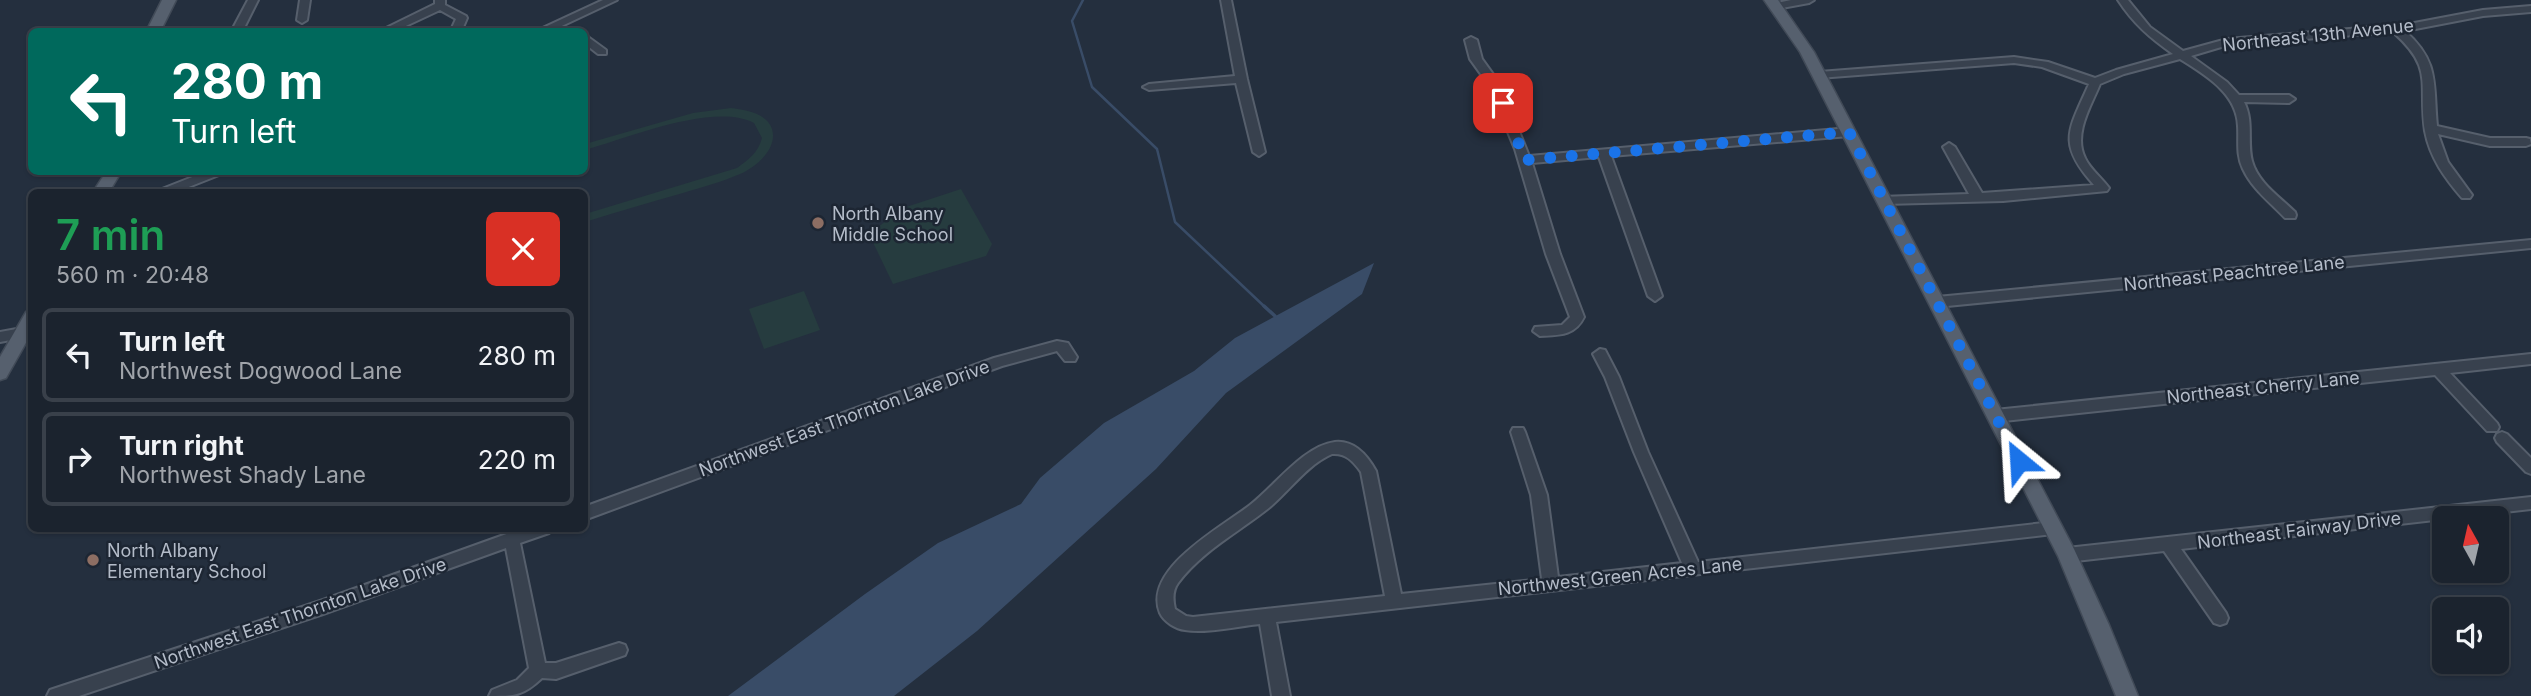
<!DOCTYPE html>
<meta charset="utf-8">
<style>
:root{--surface:#1b232e;--page:#242b36;--text:#f1f3f6;--muted:#a0a4aa;--line:#39404a}
body{margin:0;font-family:Inter,sans-serif;background:var(--page);color:var(--text);height:100vh;display:flex;flex-direction:column;font-size:26px;white-space:nowrap}
*{box-sizing:border-box;margin:0}
p{font-size:23px;color:var(--muted)}
.icon{flex:none;width:38px;height:38px;fill:none;stroke:currentColor;stroke-width:2;stroke-linecap:round;stroke-linejoin:round}
.map{position:relative;flex:1;overflow:hidden}
.side{position:absolute;left:28px;top:189px;width:560px;height:343px;display:flex;flex-direction:column;background:var(--surface);border-radius:10px;box-shadow:0 2px 5px #0004,0 0 0 2px var(--line)}
.side>*{flex:none}
.banner{position:absolute;left:28px;top:28px;width:560px;height:147px;border-radius:10px;box-shadow:0 2px 5px #0004,0 0 0 2px var(--line);background:#00695c;color:#fff;overflow:hidden}
.needle{width:46px;rotate:352deg}
.tools{position:absolute;left:2432px;top:506px;display:grid;gap:14px}
.tools a{display:grid;place-items:center;width:77px;height:77px;border-radius:10px;background:var(--surface);box-shadow:0 2px 5px #0004,0 0 0 2px var(--line);font-size:35px}
.pin{position:absolute;display:grid;place-items:center;width:60px;height:60px;color:#fff;margin:-30px;border-radius:14px;box-shadow:0 4px 10px #0006}
.me{position:absolute;width:77px;margin:-38px;rotate:333deg;stroke-linejoin:round;filter:drop-shadow(0 0 5px #0008)}
.turn{display:flex;align-items:center;gap:24px;height:147px;padding:0 28px;font-size:32px}
.turn .icon{width:91px;height:91px;stroke-width:2.5}
.turn b{display:block;font-size:49px;line-height:60px}
.round{display:grid;place-items:center;flex:none;width:74px;height:74px;border-radius:10px;background:var(--page)}
.head{display:flex;align-items:center;justify-content:space-between;height:119px;padding:0 28px}
h1{font-size:42px;font-weight:600;line-height:52px;color:#1e9e55}
ul{padding:0;list-style:none}
li{display:flex;align-items:center;gap:21px;height:94px;margin:0 14px 10px;padding:0 14px;border:4px solid var(--line);border-radius:10px}
li div{flex:1}
li b{display:block;font-size:26px}
li em{font-style:normal}
.map>svg:first-child{display:block}
.green{fill:#263c3f}
.water{fill:#394c67}
.lines{fill:none;stroke-linecap:round;stroke-linejoin:round}
.stream-far1{stroke:#394c67;stroke-width:2.5}
.stream{stroke:#394c67;stroke-width:3.5}
.minor-casing{stroke:#565f6c;stroke-width:4}
.major-casing{stroke:#414a57;stroke-width:3}
.minor{fill:#38414e;fill-rule:evenodd}
.major{fill:#56606e;fill-rule:evenodd}
.route{stroke:#1a73e8;stroke-width:12;stroke-dasharray:0 21.6}
.education-dot{fill:#8d6e63;stroke:#1d2633;stroke-width:2.5}
.labels{text-anchor:middle;dominant-baseline:central;stroke-width:5;stroke-linejoin:round;paint-order:stroke}
.street-label{font-size:18px;fill:#b4bcc9;stroke:#1d2633}
.poi-label{font-size:18px;fill:#b4bcc9;stroke:#1d2633;text-anchor:start}
</style>
<div class="map">
<svg width="2531" height="696" viewBox="0 0 2531 696">
<rect width="100%" height="100%" fill="#242f3e"/>
<g class="green">
<path d="M731,108C745,110 767,113 772,129C778,149 756,167 740,174C722,182 702,187 683,193C650,202 617,212 585,222V214L737,168C749,159 758,153 762,138L754,123C714,102 628,138 585,150V144L693,113Z"/>
<polygon points="961,189 992,244 986,256 893,284 869,234 903,208"/>
<polygon points="804,291 820,330 764,349 749,309"/>
</g>
<polygon class="water" points="1374,263 1362,294 1226,393 1156,469 977,631 894,696 728,696 865,594 938,543 1021,504 1040,478 1104,423 1194,371 1235,338"/>
<g class="lines">
<polyline class="stream-far1" points="1083,0 1072,21 1092,87 1157,149 1175,222 1266,308"/>
<polyline class="stream" points="1264,306 1275,316"/>
<defs>
<g id="minor">
<polygon points="248,0 258,0 242,32 231,32"/>
<polygon points="300,0 310,0 307,20 302,23 297,20"/>
<polygon points="435,0 445,0 445,5 466,16 467,18 461,32 450,32 456,19 440,10 393,32 378,32 435,4"/>
<polygon points="603,0 617,0 549,32 534,32"/>
<polygon points="1221,0 1231,0 1247,79 1265,152 1259,156 1253,152 1236,83 1149,90 1143,87 1149,84 1235,76"/>
<polygon points="1791,0 1814,0 1809,3 1776,9 1771,6 1772,4"/>
<path d="M2118,0H2128L2150,27L2183,51L2227,39L2409,24L2483,10L2531,6V12L2483,16L2405,31C2440,62 2433,84 2437,126L2490,138H2526L2530,139L2531,144L2526,146H2490L2438,134L2448,162L2472,195L2470,198H2462C2445,178 2430,158 2425,131C2418,83 2435,69 2393,32L2228,45L2191,56L2227,82L2239,95H2289L2295,99L2289,103L2244,102C2254,121 2247,142 2252,161C2258,183 2280,197 2295,212L2296,215L2295,218H2285C2271,203 2252,189 2243,169C2236,155 2239,140 2238,126C2237,93 2205,75 2180,59L2124,74L2100,84C2091,106 2073,134 2085,158C2090,169 2102,178 2109,188L2107,191L2003,201L1884,204L1878,200L1880,197L1969,194L1943,147L1949,143L1955,147L1982,193L2094,185C2056,143 2069,130 2089,84L2042,67L2014,63L1819,78L1813,75L1819,72L2014,57L2048,62L2095,78L2116,70L2173,54C2150,38 2133,23 2118,0Z"/>
<polygon points="584,34 606,50 606,54 598,54 584,43"/>
<path d="M1471,37L1477,40L1482,59L1500,84L1529,156L1849,128L1855,132L1849,136L1611,156L1662,296L1655,301L1648,296L1599,157L1532,163L1560,254L1584,317C1575,336 1559,335 1540,336L1533,331L1535,327L1562,325L1570,317L1546,254L1515,149L1488,84L1470,59L1465,40Z"/>
<polygon points="205,172 221,172 219,175 176,192 160,192 162,189"/>
<polygon points="2531,240 2531,248 1937,307 1930,302 1937,297"/>
<polygon points="22,328 29,333 27,337 0,342 0,332"/>
<polygon points="1057,341 1068,343 1077,357 1075,361 1065,361 1057,351 1002,366 584,520 584,507 994,358"/>
<path d="M1600,349L1605,350L1619,377L1648,452L1698,562L2053,522L2059,523L2061,528L2059,533L2053,534L1276,622L1290,696H1272L1260,624C1238,626 1206,634 1185,630C1176,629 1164,622 1160,613C1142,569 1222,527 1250,505C1274,487 1303,446 1335,442C1354,440 1367,455 1376,471L1401,594L1542,579L1531,495L1511,432L1513,428H1523L1525,432L1547,495L1558,577L1682,563L1634,452L1605,377L1593,354ZM1332,454C1346,453 1353,461 1361,472L1385,596L1193,617L1186,616L1175,609C1173,600 1172,591 1178,583C1202,551 1239,532 1270,507C1290,490 1307,465 1332,454Z"/>
<polygon points="2531,354 2531,364 2450,373 2497,423 2499,427 2497,431 2487,431 2435,375 1995,422 1990,420 1988,416 1990,412 1995,410"/>
<polygon points="2502,432 2507,434 2531,458 2531,474 2526,472 2497,442 2495,438 2497,434"/>
<polygon points="2531,497 2531,509 2181,549 2226,613 2228,618 2226,623 2220,625 2214,623 2164,551 2067,562 2061,560 2059,555 2061,550 2067,548"/>
<path d="M523,528H551L549,533L520,543L545,663H556L619,643L625,645L627,650L625,655L556,679L542,678C523,696 515,696 489,696L492,690L517,680L529,668L506,548L323,614L79,696H47L50,690L56,688L323,600Z"/>
</g>
<g id="major">
<polygon points="162,0 176,0 160,32 146,32"/>
<polygon points="1764,0 1778,0 1814,52 2074,549 2109,625 2138,696 2116,696 2058,556 1800,52"/>
<polygon points="106,172 121,172 109,192 93,192"/>
<polygon points="32,310 32,332 6,378 0,380 0,357 26,312"/>
</g>
</defs>
<use href="#minor" class="minor-casing"/>
<use href="#major" class="major-casing"/>
<use href="#minor" class="minor"/>
<use href="#major" class="major"/>
</g>
<g class="lines">
<polyline class="route" points="1503,103 1525,160 1849,132 2019,461"/>
</g>
<g class="education-dot">
<circle cx="818" cy="223" r="7"/>
<circle cx="93" cy="560" r="7"/>
</g>
<g class="labels">
<g class="street-label">
<text transform="translate(2318 35) rotate(-6)">Northeast 13th Avenue</text>
<text transform="translate(2234 273) rotate(-6)">Northeast Peachtree Lane</text>
<text transform="translate(2263 387) rotate(-6)">Northeast Cherry Lane</text>
<text transform="translate(844 418) rotate(-20)">Northwest East Thornton Lake Drive</text>
<text transform="translate(2299 530) rotate(-7)">Northeast Fairway Drive</text>
<text transform="translate(1620 576) rotate(-6)">Northwest Green Acres Lane</text>
<text transform="translate(300 613) rotate(-19)">Northwest East Thornton Lake Drive</text>
</g>
<g class="poi-label">
<text x="832" y="213">North Albany<tspan x="832" dy="21">Middle School</tspan></text>
<text x="107" y="550">North Albany<tspan x="107" dy="21">Elementary School</tspan></text>
</g>
</g>
</svg>
<div class="tools">
<a><svg class="needle" viewBox="-14 -14 28 28"><path d="M0-13l5 13h-10z" fill="#e53935"/><path d="M0 13l5-13h-10z" fill="#a0a4aa"/></svg></a>
<a><svg class="icon" aria-label="sound" viewBox="0 0 24 24"><path d="M4 9h4l5-4v14l-5-4H4zM17 9q2 3 0 6"/></svg></a>
</div>
<div class="pin" style="left:1503px;top:103px;background:#d93025"><svg class="icon" aria-label="arrive" viewBox="0 0 24 24"><path d="M6 21V4h12l-3 4 3 4H6"/></svg></div>
<svg class="me" style="left:2019px;top:461px" viewBox="-20 -20 40 40"><path d="M0-17L14 15 0 8-14 15z" fill="#1a73e8" stroke="#fff" stroke-width="4"/></svg>
<div class="banner">
<div class="turn"><svg class="icon" aria-label="left" viewBox="0 0 24 24"><path d="M17 20v-9H6M10 6l-5 5 5 5"/></svg><div><b>280 m</b>Turn left</div></div>
</div>
<section class="side">
<div class="head"><div><h1>7 min</h1><p>560 m · 20:48</p></div><a class="round" style="background:#d93025;color:#fff"><svg class="icon" aria-label="close" viewBox="0 0 24 24"><path d="M6 6l12 12M18 6L6 18"/></svg></a></div>
<ul>
<li><svg class="icon" aria-label="left" viewBox="0 0 24 24"><path d="M17 20v-9H6M10 6l-5 5 5 5"/></svg><div><b>Turn left</b><p>Northwest Dogwood Lane</p></div><em>280 m</em></li>
<li><svg class="icon" aria-label="right" viewBox="0 0 24 24"><path d="M7 20v-9h11M14 6l5 5-5 5"/></svg><div><b>Turn right</b><p>Northwest Shady Lane</p></div><em>220 m</em></li>
</ul>
</section>
</div>
